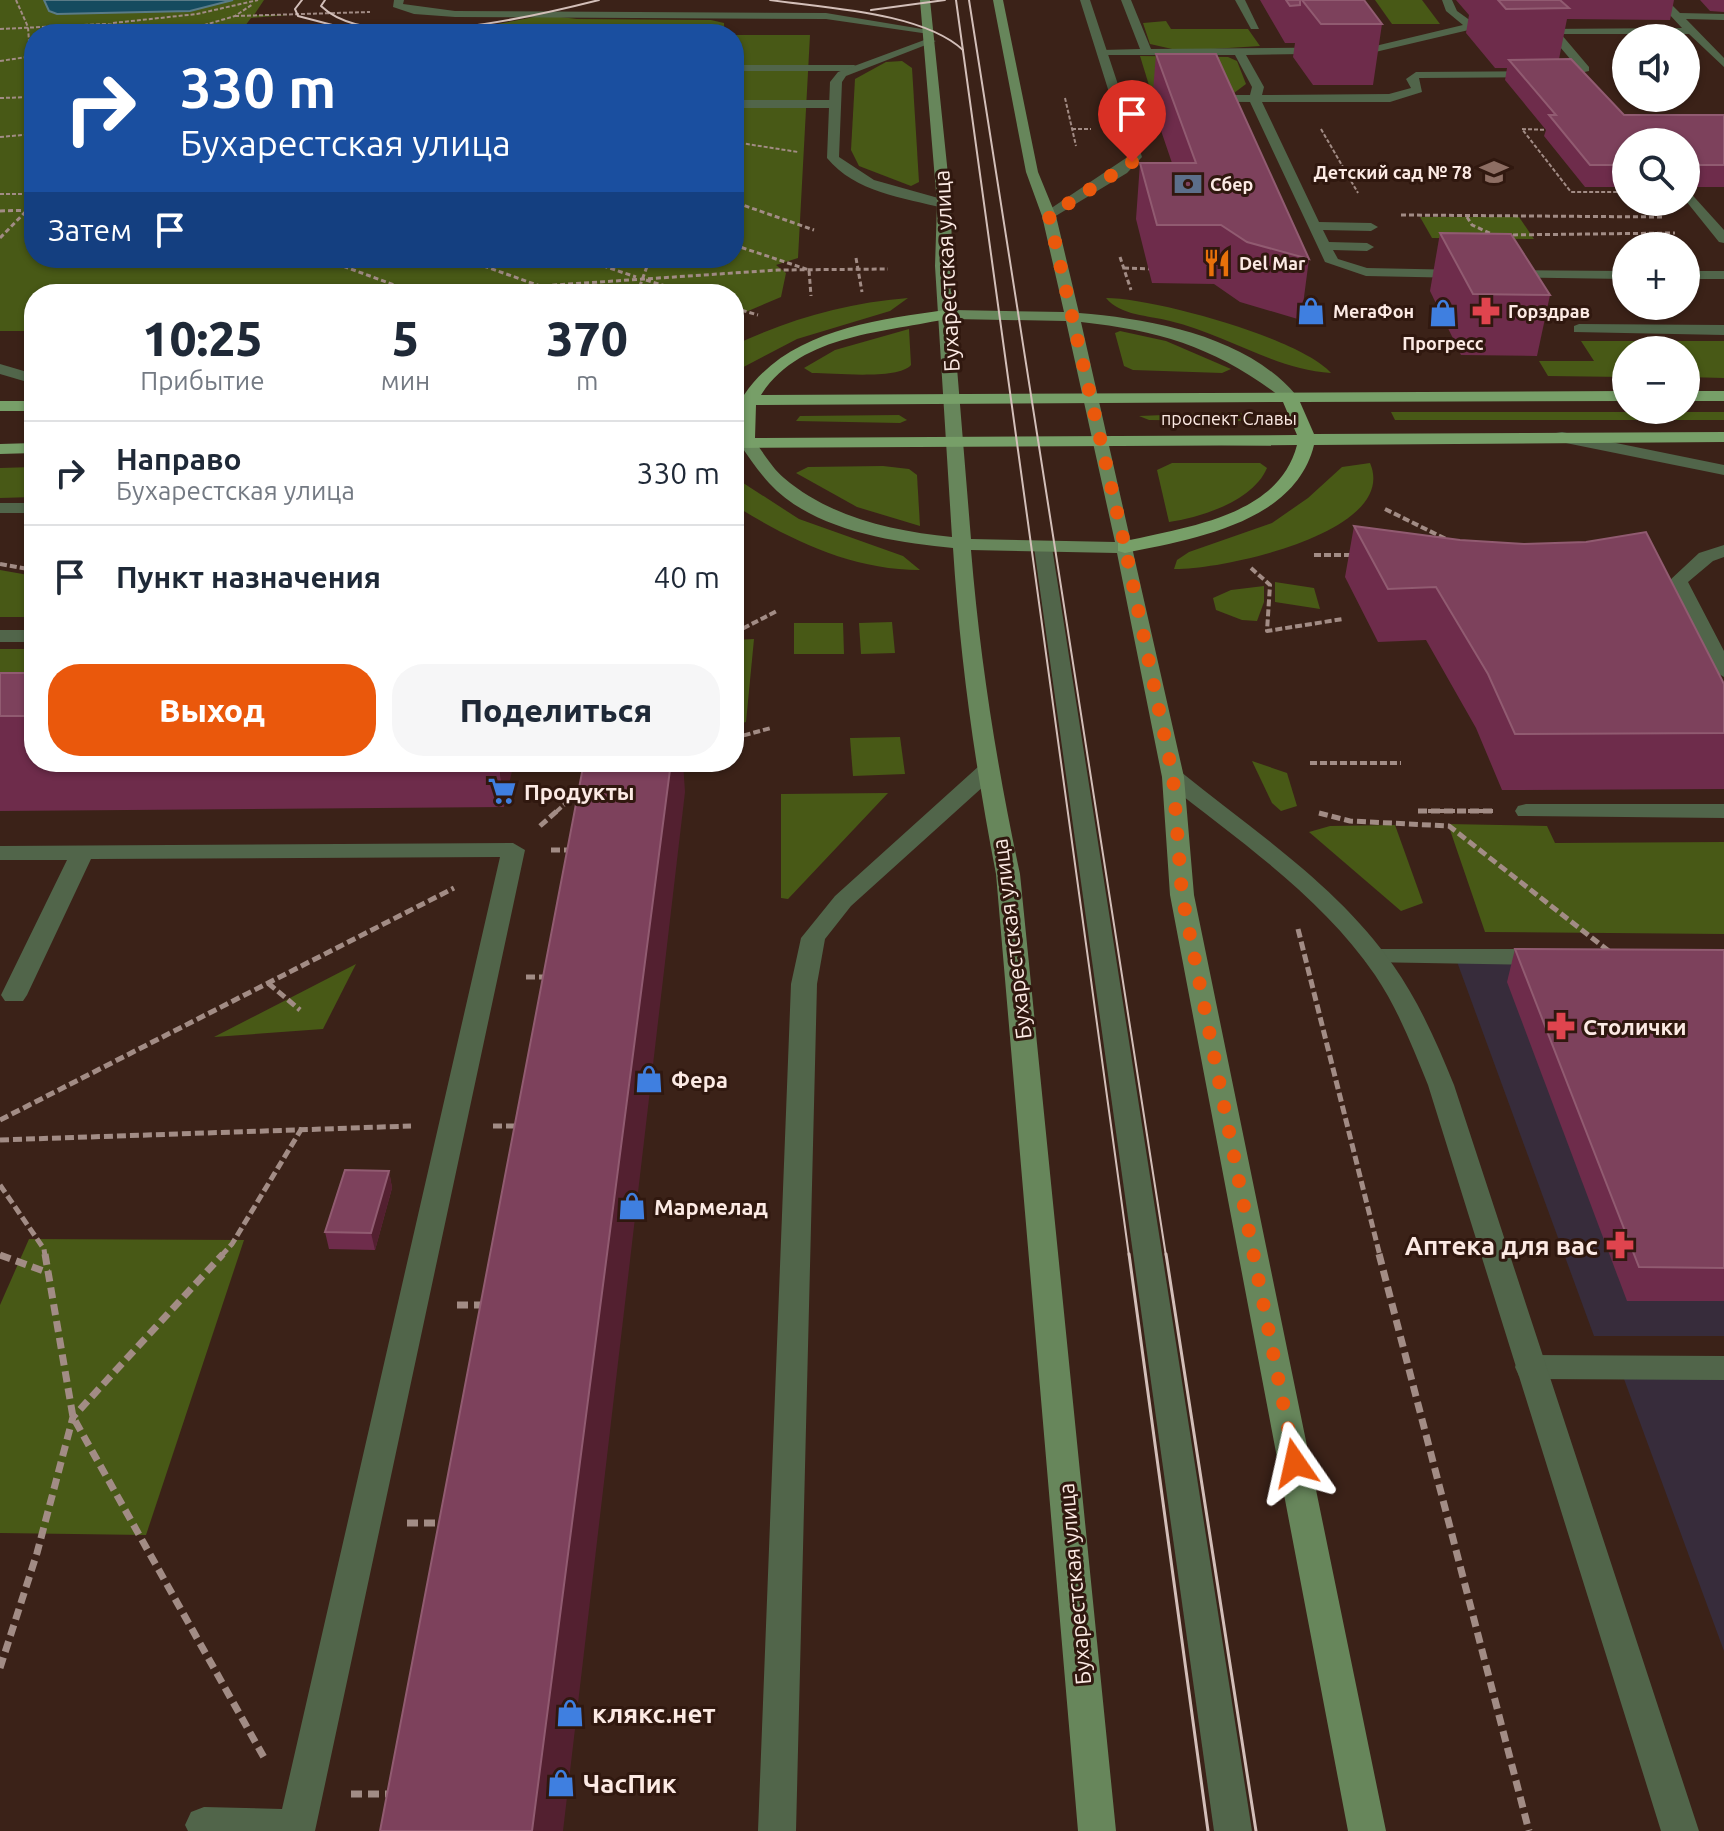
<!DOCTYPE html>
<html lang="ru">
<meta charset="utf-8">
<style>
:root{--surface:#fff;--page:#f6f6f7;--text:#1f2937;--muted:#747a83;--line:#e0e1e3;--accent:#ea580c}
body{margin:0;font-family:Ubuntu,sans-serif;background:var(--page);color:var(--text);height:100vh;display:flex;flex-direction:column;font-size:30px;white-space:nowrap}
*{box-sizing:border-box;margin:0}
p{font-size:26px;color:var(--muted)}
.icon{flex:none;width:44px;height:44px;fill:none;stroke:currentColor;stroke-width:2;stroke-linecap:round;stroke-linejoin:round}
.map{position:relative;flex:1;overflow:hidden}
.panel{position:absolute;left:24px;top:284px;width:720px;height:488px;display:flex;flex-direction:column;background:var(--surface);border-radius:32px;box-shadow:0 2px 6px #0004}
.panel>*{flex:none}
.banner{position:absolute;left:24px;top:24px;width:720px;height:244px;border-radius:32px;box-shadow:0 2px 6px #0004;background:#1a4fa0;color:#fff;overflow:hidden}
.controls{position:absolute;left:1612px;top:24px;display:grid;gap:16px}
.controls a{display:grid;place-items:center;width:88px;height:88px;border-radius:50%;background:var(--surface);box-shadow:0 2px 6px #0004;font-size:40px}
.pin{position:absolute;display:grid;place-items:center;width:68px;height:68px;color:#fff;margin:-82px -34px;border-radius:50% 50% 50% 0;rotate:-45deg;box-shadow:0 0 8px #0007}
.pin .icon{rotate:45deg}
.me{position:absolute;width:88px;margin:-44px;rotate:349deg;stroke-linejoin:round;filter:drop-shadow(0 0 6px #0008)}
.turn{display:flex;align-items:center;gap:28px;height:168px;padding:0 24px;font-size:36px}
.turn .icon{width:104px;height:104px;stroke-width:2.5}
.turn b{display:block;font-size:56px;line-height:68px}
.then{display:flex;align-items:center;height:76px;padding:0 24px;background:#0003;gap:16px;font-size:30px}
.eta{display:flex;justify-content:space-evenly;align-items:center;height:136px;text-align:center}
.eta b{font-size:48px;font-weight:800;line-height:56px}
.button{display:flex;gap:16px;margin-top:auto;padding:16px 24px}
.button a{flex:1;height:92px;border-radius:32px;background:var(--accent);color:#fff;font-size:32px;font-weight:800;line-height:92px;text-align:center}
.button a+a{background:var(--page);color:var(--text)}
ul{padding:0;list-style:none}
li{display:flex;align-items:center;gap:24px;height:104px;padding:0 24px;border-top:2px solid var(--line)}
li div{flex:1}
li b{display:block;font-size:30px}
li em{font-style:normal}
.map>svg:first-child{display:block}
.commercial{fill:#372c3b}
.green{fill:#485916}
.water{fill:#154b5f;stroke:#5a7b87;stroke-width:2}
.lines{fill:none;stroke-linecap:round;stroke-linejoin:round}
.path-far4{stroke:#a28c85;stroke-width:2;stroke-dasharray:4 2;stroke-linecap:butt}
.path-far3{stroke:#a28c85;stroke-width:3;stroke-dasharray:5 3;stroke-linecap:butt}
.path-far2{stroke:#a28c85;stroke-width:4;stroke-dasharray:7 3;stroke-linecap:butt}
.path-far1{stroke:#a28c85;stroke-width:5;stroke-dasharray:9 4;stroke-linecap:butt}
.path{stroke:#a28c85;stroke-width:7;stroke-dasharray:11 6;stroke-linecap:butt}
.lane{fill:#51654a;fill-rule:evenodd}
.street{fill:#51654a;fill-rule:evenodd}
.secondary{fill:#67865b;fill-rule:evenodd}
.primary{fill:#779f68;fill-rule:evenodd}
.tram-far1{stroke:#d3bfb9;stroke-width:2}
.tram{stroke:#d3bfb9;stroke-width:3}
.wall{fill:#6e2c4b}
.shaded-wall{fill:#532030}
.building{fill:#7d415c;stroke:#915b71;stroke-width:2}
.route{stroke:#ea580c;stroke-width:14;stroke-dasharray:0 25.2}
.labels{text-anchor:middle;dominant-baseline:central;stroke-width:6;stroke-linejoin:round;paint-order:stroke}
.far-poi-label{font-size:18px;font-weight:bold;fill:#fceae4;stroke:#30180f;text-anchor:start}
.far-street-label{font-size:18px;fill:#fceae4;stroke:#30180f}
.street-label{font-size:22px;fill:#fceae4;stroke:#30180f}
.poi-label{font-size:22px;font-weight:bold;fill:#fceae4;stroke:#30180f;text-anchor:start}
.near-poi-label{font-size:26px;font-weight:bold;fill:#fceae4;stroke:#30180f;text-anchor:start}
</style>
<div class="map">
<svg width="1724" height="1831" viewBox="0 0 1724 1831">
<rect width="100%" height="100%" fill="#3b2218"/>
<g class="commercial">
<polygon points="1456,959 1724,959 1724,1336 1594,1336"/>
<polygon points="1724,1375 1724,1651 1624,1379"/>
</g>
<g class="green">
<polygon points="0,0 264,0 254,15 289,15 251,18 239,34 34,34 34,258 734,258 734,35 810,35 798,258 776,265 786,273 781,297 734,317 734,294 34,294 34,331 0,331"/>
<polygon points="1375,0 1422,0 1440,24 1392,24"/>
<polygon points="545,15 577,19 711,20 724,23 724,31 401,34 394,29 487,26"/>
<polygon points="1166,21 1171,29 1248,29 1260,46 1181,51 1150,44 1143,23"/>
<polygon points="1140,56 1228,57 1237,61 1246,84 1234,93 1152,95"/>
<polygon points="902,61 912,68 919,182 911,186 859,166 851,150 855,79 886,62"/>
<polygon points="1420,217 1519,217 1534,239 1432,238"/>
<path d="M908,298L890,311L797,339L734,372V345C791,319 845,303 908,298Z"/>
<path d="M1106,298C1153,298 1300,338 1331,373C1274,369 1225,334 1170,321C1148,315 1121,316 1106,298Z"/>
<path d="M909,329L911,365C898,380 834,373 812,373L804,368L835,350Z"/>
<polygon points="1120,331 1166,341 1231,369 1222,373 1133,370 1124,366 1115,333"/>
<polygon points="1581,341 1724,341 1724,378 1686,377 1686,350 1626,350 1626,377 1548,376 1539,361 1594,361"/>
<polygon points="1238,412 1250,417 1243,421 1149,420 1139,416"/>
<polygon points="1391,412 1724,412 1724,420 1395,420"/>
<polygon points="899,415 907,420 900,423 796,421 800,416"/>
<path d="M1172,463H1260L1267,468C1253,501 1202,517 1169,522L1157,470Z"/>
<path d="M1370,463C1400,533 1220,570 1174,569L1177,560L1189,552L1272,523L1308,498L1342,467Z"/>
<polygon points="883,466 909,469 917,475 920,526 857,507 796,473 808,467"/>
<polygon points="34,467 34,497 0,498 0,468"/>
<path d="M734,477L799,519L903,556L920,570C852,570 790,540 734,505Z"/>
<polygon points="0,570 34,576 34,617 0,617"/>
<polygon points="1275,582 1314,588 1320,609 1275,602"/>
<polygon points="1264,586 1264,602 1257,621 1242,620 1216,610 1213,598 1231,590"/>
<polygon points="892,622 895,653 861,654 859,623"/>
<polygon points="794,623 843,623 844,654 794,654"/>
<polygon points="754,639 746,722 734,725 734,640"/>
<polygon points="0,649 34,649 34,723 11,707 29,672 0,672"/>
<polygon points="900,737 905,774 853,776 850,738"/>
<polygon points="1252,761 1287,773 1297,806 1281,811 1272,803"/>
<polygon points="888,793 788,899 781,898 781,794"/>
<polygon points="1448,824 1547,826 1555,843 1724,842 1724,934 1485,932"/>
<polygon points="1395,825 1423,903 1401,911 1309,832 1330,826"/>
<polygon points="356,964 323,1029 214,1037"/>
<polygon points="29,1239 244,1240 146,1535 0,1533 0,1305"/>
</g>
<polygon class="water" points="44,0 233,0 190,11 57,14 49,11"/>
<g class="lines">
<g class="path-far4">
<polyline points="16,0 28,27 30,56"/>
<polyline points="235,16 370,12"/>
<polyline points="113,23 197,14 258,0"/>
<polyline points="0,29 106,24 186,34"/>
<polyline points="181,32 235,16 253,4"/>
<polyline points="0,61 34,56"/>
<polyline points="0,98 34,97"/>
<polyline points="1065,98 1076,146"/>
<polyline points="1072,129 1091,129"/>
<polyline points="1321,129 1358,193"/>
<polyline points="1550,130 1522,129 1571,192 1626,192"/>
<polyline points="0,137 34,134"/>
<polyline points="734,142 798,152"/>
<polyline points="0,194 34,194"/>
<polyline points="734,202 742,205"/>
</g>
<g class="path-far3">
<polyline points="737,203 814,230"/>
<polyline points="0,211 34,210"/>
<polyline points="1401,215 1663,217"/>
<polyline points="1467,217 1472,225 1494,235"/>
<polyline points="1505,235 1675,233"/>
<polyline points="1660,235 1681,241"/>
<polyline points="0,238 34,203"/>
<polyline points="734,245 809,270 811,296"/>
<polyline points="1120,257 1131,290"/>
<polyline points="321,258 419,294"/>
<polyline points="461,258 540,286 778,270 888,269"/>
<polyline points="580,258 636,277"/>
<polyline points="856,258 862,292"/>
<polyline points="1124,268 1154,269"/>
<polyline points="646,280 691,294"/>
<polyline points="530,294 539,287"/>
<polyline points="637,294 650,258"/>
<polyline points="734,308 758,315"/>
</g>
<g class="path-far2">
<polyline points="1385,509 1452,542"/>
<polyline points="1314,555 1353,555"/>
<polyline points="0,564 34,570"/>
<polyline points="1251,568 1270,585 1267,631 1343,619"/>
<polyline points="734,633 777,611"/>
<polyline points="734,738 771,728"/>
<polyline points="1310,763 1401,763"/>
<polyline points="1418,811 1493,811"/>
<polyline points="556,812 583,788"/>
</g>
<g class="path-far1">
<polyline points="1418,811 1493,811"/>
<polyline points="1319,813 1350,821 1449,826 1610,952"/>
<polyline points="540,826 558,810"/>
<polyline points="551,850 573,850"/>
<polyline points="1298,929 1380,1256"/>
<polyline points="526,977 548,977"/>
<polyline points="268,983 300,1010"/>
<polyline points="0,1120 454,888"/>
<polyline points="493,1126 519,1126"/>
<polyline points="0,1140 411,1126"/>
<polyline points="0,1185 44,1249 45,1256"/>
<polyline points="0,1255 3,1256"/>
<polyline points="221,1256 232,1244 302,1128"/>
</g>
<g class="path">
<polyline points="45,1254 73,1417 266,1761"/>
<polyline points="1379,1254 1529,1831"/>
<polyline points="0,1255 49,1273"/>
<polyline points="457,1305 487,1305"/>
<polyline points="407,1523 445,1523"/>
<polyline points="0,1668 37,1553 73,1417 223,1254"/>
<polyline points="351,1794 393,1794"/>
</g>
<g class="lane">
<polygon points="394,0 404,0 403,4 455,11 826,13 934,31 929,34 826,19 455,17 414,14 393,7"/>
<polygon points="1121,0 1131,0 1151,49 1371,47 1463,25 1446,11 1442,0 1452,0 1457,11 1471,21 1518,0 1531,0 1483,24 1485,29 1473,29 1371,53 1246,55 1264,87 1262,95 1389,94 1411,88 1406,79 1416,72 1562,71 1577,67 1549,34 1542,33 1542,29 1682,28 1656,0 1667,0 1680,13 1724,14 1724,20 1686,19 1724,58 1724,67 1689,34 1561,34 1589,67 1589,71 1562,77 1419,78 1422,92 1390,102 1262,102 1319,222 1371,223 1378,227 1371,231 1323,230 1329,242 1367,243 1374,247 1367,251 1333,250 1338,259 1367,268 1464,270 1471,274 1464,278 1366,276 1325,262 1250,102 1113,101 1111,99 1117,95 1250,95 1252,87 1235,55 1098,55 1102,50 1140,49"/>
<polygon points="1235,0 1245,0 1259,29 1251,29"/>
<polygon points="734,65 854,65 860,68 854,71 734,71"/>
<polygon points="734,100 835,100 841,104 835,108 734,108"/>
<polygon points="1686,188 1724,230 1724,243 1719,242 1686,201"/>
<polygon points="1504,270 1626,271 1626,279 1499,277 1499,271"/>
<rect x="1686" y="271" width="38" height="8"/>
<polygon points="1579,324 1724,325 1724,335 1574,332 1574,326"/>
<polygon points="1043,541 1052,547 1252,1831 1214,1831 1034,547"/>
<polygon points="1724,545 1724,557 1713,561 1688,582 1724,651 1724,677 1714,671 1669,581 1699,553"/>
<rect x="0" y="630" width="34" height="12"/>
<polygon points="1526,804 1724,804 1724,818 1518,816 1515,811 1518,806"/>
<polygon points="513,843 525,850 315,1831 188,1831 185,1825 191,1812 204,1807 282,1809 500,857 91,859 27,995 23,1001 5,1001 1,995 67,860 0,860 0,846"/>
<polygon points="1375,949 1544,949 1556,957 1544,965 1366,962 1363,957 1366,952"/>
<polygon points="1530,1355 1724,1356 1724,1380 1530,1379 1519,1376 1515,1367 1519,1358"/>
</g>
<g class="street">
<polygon points="1080,0 1090,0 1142,157 1127,173 1049,220 1044,219 1044,213 1129,156"/>
<path d="M927,39L936,41L846,76L842,82L839,157L874,180L949,201L951,204L944,208C903,198 855,192 827,158L830,82L838,72Z"/>
<polygon points="0,364 34,374 34,384 0,374"/>
<polygon points="1562,432 1724,465 1724,475 1556,441 1556,433"/>
<rect x="0" y="503" width="34" height="10"/>
<polygon points="987,764 998,771 995,776 851,906 825,939 817,984 796,1831 758,1831 791,984 801,938 835,896 979,766"/>
<path d="M1173,770L1181,772C1254,831 1339,887 1393,965C1419,1002 1437,1043 1454,1085L1699,1831H1661L1428,1085C1413,1048 1398,1009 1375,975C1322,897 1238,840 1165,782L1162,777L1165,772Z"/>
</g>
<path class="secondary" d="M920,0H930L951,204L953,310L1064,312L1042,216L1026,172L993,0H1003L1038,172L1056,216L1079,313C1152,319 1246,336 1296,395L1282,398C1217,348 1162,331 1081,322L1184,777L1194,895L1386,1831H1348L1170,895L1162,777L1117,553L971,550C980,660 997,767 1020,874L1116,1831H1078L996,874C975,766 960,658 953,548C892,542 812,530 769,483C758,471 748,456 739,443L741,439H753C763,452 772,468 784,478C831,518 893,531 952,537L935,266L937,204ZM953,319L1066,321L1115,542L971,539Z"/>
<g class="primary">
<path d="M945,310L950,312V318C886,333 801,333 761,395L1626,391V401L1300,402L1314,434L1724,432V442L1314,445C1295,523 1193,539 1125,553L1118,551V543C1181,527 1278,519 1297,445L734,448V438H738L740,405H734V395H744C787,331 874,320 945,310ZM1283,402L1297,435L755,438L756,405Z"/>
<rect x="1686" y="391" width="38" height="10"/>
<rect x="0" y="401" width="34" height="10"/>
<polygon points="34,443 34,453 0,454 0,444"/>
</g>
<g class="tram-far1">
<polyline points="302,0 295,9 298,16 340,27"/>
<path d="M325,0L321,6C373,56 536,16 599,0"/>
<path d="M770,0C824,8 922,12 963,50"/>
<polyline points="956,0 1129,1256"/>
<polyline points="969,0 1166,1256"/>
<polyline points="871,10 945,0"/>
</g>
<g class="tram">
<polyline points="1129,1254 1208,1831"/>
<polyline points="1166,1254 1256,1831"/>
</g>
</g>
<g class="wall">
<polygon points="1260,0 1364,0 1382,24 1373,85 1313,85 1293,57 1295,43 1285,43"/>
<polygon points="1456,0 1674,0 1670,20 1567,19 1559,59 1624,115 1724,115 1724,187 1686,187 1686,142 1626,142 1626,187 1585,187 1544,136 1546,130 1505,80 1507,68 1495,68 1466,33 1469,15"/>
<polygon points="1700,0 1724,0 1724,12 1710,11"/>
<polygon points="1156,54 1309,259 1301,320 1240,302 1214,284 1152,283 1136,219 1140,163 1172,163 1152,104"/>
<polygon points="1440,233 1550,295 1537,356 1461,355 1430,291"/>
<polygon points="1354,526 1719,677 1724,684 1724,789 1502,790 1476,728 1426,640 1378,642 1345,577"/>
<polygon points="0,673 34,673 34,762 499,762 504,807 0,811"/>
<polygon points="1515,949 1724,950 1724,1301 1627,1301 1507,982"/>
<polygon points="389,1171 392,1188 375,1250 329,1249 325,1232"/>
</g>
<g class="shaded-wall">
<polygon points="499,762 514,762 504,807"/>
<polygon points="671,762 683,762 685,792 563,1831 532,1831"/>
<polygon points="389,1171 392,1188 375,1250 371,1233"/>
</g>
<g class="building">
<polygon points="1286,0 1300,0 1300,5 1290,6"/>
<polygon points="1302,0 1364,0 1382,24 1321,24"/>
<polygon points="1498,0 1560,0 1569,8 1506,9"/>
<polygon points="1156,54 1216,54 1309,259 1247,242 1221,225 1157,225 1140,163 1196,163"/>
<polygon points="1571,59 1624,115 1724,115 1724,165 1686,165 1686,142 1626,142 1626,165 1590,165 1549,115 1556,115 1509,60"/>
<polygon points="1440,233 1511,234 1550,295 1473,294"/>
<polygon points="1354,526 1460,540 1524,544 1586,542 1646,532 1724,684 1724,733 1515,734 1488,674 1436,587 1388,589"/>
<rect x="0" y="673" width="34" height="43"/>
<polygon points="584,762 671,762 532,1831 380,1831"/>
<polygon points="1515,949 1724,950 1724,1268 1639,1267"/>
<polygon points="345,1170 389,1171 371,1233 325,1232"/>
</g>
<g class="lines">
<polyline class="route" points="1132,162 1049,216 1125,547 1173,777 1182,895 1295,1463"/>
</g>
<defs>
<symbol id="school-bare" viewBox="-9 -9 18 18"><path d="M0-5L7-2L0 1L-7-2ZM-4 1L0 2.5L4 1V4Q0 6-4 4Z" fill="#8d6e63" stroke="#30180f" stroke-width="2.5" paint-order="stroke"/></symbol>
<symbol id="bank-bare" viewBox="-9 -9 18 18"><path d="M-6-4H6V4H-6ZM0-2.3a2.3 2.3 0 1 0 0 4.6a2.3 2.3 0 1 0 0-4.6Z" fill="#5c6f8a" stroke="#30180f" stroke-width="2.5" paint-order="stroke"/></symbol>
<symbol id="restaurant-bare" viewBox="-9 -9 18 18"><path d="M-5-6h1v4h1v-4h1v4h1v-4h1v5L-1.5 .5V6h-2V.5L-5-1ZM5-6V6H3V1.5H1.5Q1.5-4 5-6Z" fill="#e8710a" stroke="#30180f" stroke-width="2.5" paint-order="stroke"/></symbol>
<symbol id="shop-bare" viewBox="-9 -9 18 18"><path d="M-5-2.5h2.3a2.7 3.5 0 0 1 5.4 0H5L5.5 6h-11ZM-1.5-2.5h3a1.5 2.3 0 0 0-3 0Z" fill="#3f7fe0" stroke="#30180f" stroke-width="2.5" paint-order="stroke"/></symbol>
<symbol id="pharmacy-bare" viewBox="-9 -9 18 18"><path d="M-2-6h4v4h4v4h-4v4h-4v-4h-4v-4h4Z" fill="#e0444e" stroke="#30180f" stroke-width="2.5" paint-order="stroke"/></symbol>
<symbol id="supermarket-bare" viewBox="-9 -9 18 18"><path d="M-6-5.5h2.5l.6 2H6L4.5 2H-2.5L-4.4-4H-6ZM-1.5 3.2a1.3 1.3 0 1 0 .1 0ZM3 3.2a1.3 1.3 0 1 0 .1 0Z" fill="#3f7fe0" stroke="#30180f" stroke-width="2.5" paint-order="stroke"/></symbol>
</defs>
<g fill-rule="evenodd">
<use href="#school-bare" x="1474" y="152" width="40" height="40"/>
<use href="#bank-bare" x="1168" y="164" width="40" height="40"/>
<use href="#restaurant-bare" x="1197" y="243" width="40" height="40"/>
<use href="#shop-bare" x="1291" y="291" width="40" height="40"/>
<use href="#pharmacy-bare" x="1466" y="291" width="40" height="40"/>
<use href="#shop-bare" x="1423" y="293" width="40" height="40"/>
<use href="#supermarket-bare" x="482" y="771" width="40" height="40"/>
<use href="#pharmacy-bare" x="1541" y="1006" width="40" height="40"/>
<use href="#shop-bare" x="629" y="1059" width="40" height="40"/>
<use href="#shop-bare" x="612" y="1186" width="40" height="40"/>
<use href="#pharmacy-bare" x="1600" y="1225" width="40" height="40"/>
<use href="#shop-bare" x="550" y="1693" width="40" height="40"/>
<use href="#shop-bare" x="541" y="1763" width="40" height="40"/>
</g>
<g class="labels">
<g class="far-poi-label">
<text x="1472" y="172" text-anchor="end">Детский сад № 78</text>
<text x="1210" y="184">Сбер</text>
<text x="1239" y="263">Del Mar</text>
<text x="1333" y="311">МегаФон</text>
<text x="1508" y="311">Горздрав</text>
<text x="1443" y="343" text-anchor="middle">Прогресс</text>
</g>
<g class="far-street-label">
<text x="1229" y="418">проспект Славы</text>
</g>
<g class="street-label">
<text transform="translate(946 271) rotate(-93)">Бухарестская улица</text>
<text transform="translate(1011 939) rotate(-97)">Бухарестская улица</text>
<text transform="translate(1074 1584) rotate(-95)">Бухарестская улица</text>
</g>
<g class="poi-label">
<text x="524" y="791">Продукты</text>
<text x="1583" y="1026">Столички</text>
<text x="671" y="1079">Фера</text>
<text x="654" y="1206">Мармелад</text>
</g>
<g class="near-poi-label">
<text x="1598" y="1245" text-anchor="end">Аптека для вас</text>
<text x="592" y="1713">клякс.нет</text>
<text x="583" y="1783">ЧасПик</text>
</g>
</g>
</svg>
<div class="controls">
<a><svg class="icon" aria-label="sound" viewBox="0 0 24 24"><path d="M4 9h4l5-4v14l-5-4H4zM17 9q2 3 0 6"/></svg></a>
<a><svg class="icon" aria-label="search" viewBox="0 0 24 24"><circle cx="10" cy="10" r="6"/><path d="M15 15l6 6"/></svg></a>
<a>+</a>
<a>−</a>
</div>
<div class="pin" style="left:1132px;top:162px;background:#d93025"><svg class="icon" aria-label="arrive" viewBox="0 0 24 24"><path d="M6 21V4h12l-3 4 3 4H6"/></svg></div>
<svg class="me" style="left:1295px;top:1463px" viewBox="-20 -20 40 40"><path d="M0-17L14 15 0 8-14 15z" fill="#ea580c" stroke="#fff" stroke-width="4"/></svg>
<div class="banner">
<div class="turn"><svg class="icon" aria-label="right" viewBox="0 0 24 24"><path d="M7 20v-9h11M14 6l5 5-5 5"/></svg><div><b>330 m</b>Бухарестская улица</div></div>
<div class="then">Затем<svg class="icon" aria-label="arrive" viewBox="0 0 24 24"><path d="M6 21V4h12l-3 4 3 4H6"/></svg></div>
</div>
<section class="panel">
<div class="eta">
<div><b>10:25</b><p>Прибытие</p></div>
<div><b>5</b><p>мин</p></div>
<div><b>370</b><p>m</p></div>
</div>
<ul>
<li><svg class="icon" aria-label="right" viewBox="0 0 24 24"><path d="M7 20v-9h11M14 6l5 5-5 5"/></svg><div><b>Направо</b><p>Бухарестская улица</p></div><em>330 m</em></li>
<li><svg class="icon" aria-label="arrive" viewBox="0 0 24 24"><path d="M6 21V4h12l-3 4 3 4H6"/></svg><div><b>Пункт назначения</b></div><em>40 m</em></li>
</ul>
<div class="button"><a>Выход</a><a>Поделиться</a></div>
</section>
</div>
